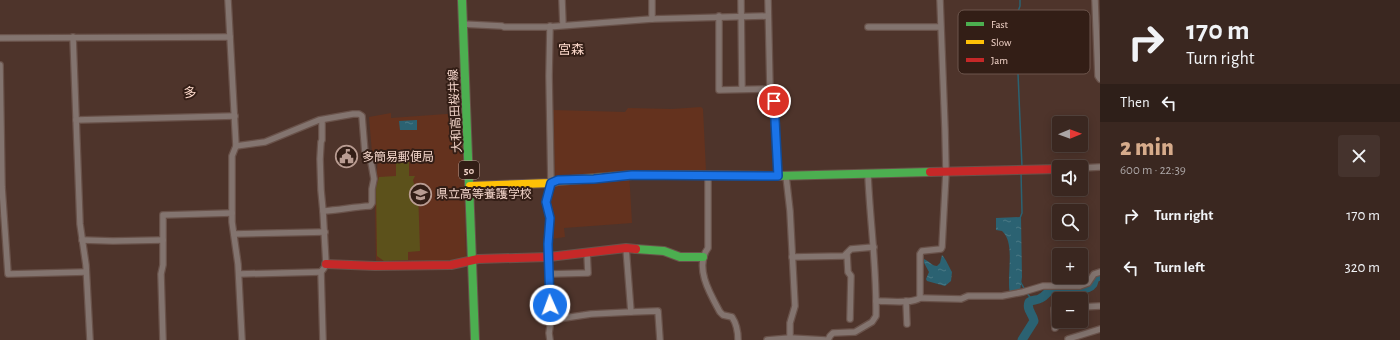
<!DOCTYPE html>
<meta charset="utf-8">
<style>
:root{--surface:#3a2720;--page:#45332d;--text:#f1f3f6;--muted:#aba5a5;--line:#54443e;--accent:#d6ab8b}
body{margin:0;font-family:"Alegreya Sans","Noto Sans JP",sans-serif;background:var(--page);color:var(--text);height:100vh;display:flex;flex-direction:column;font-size:15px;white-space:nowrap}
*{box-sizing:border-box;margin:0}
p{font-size:13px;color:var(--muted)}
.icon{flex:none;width:22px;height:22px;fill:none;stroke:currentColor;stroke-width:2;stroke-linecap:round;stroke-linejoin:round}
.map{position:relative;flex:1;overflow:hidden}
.side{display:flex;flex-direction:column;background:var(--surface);width:300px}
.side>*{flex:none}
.hud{background:#3a2720;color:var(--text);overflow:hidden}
.needle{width:26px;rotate:89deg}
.buttons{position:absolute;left:1052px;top:116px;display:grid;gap:8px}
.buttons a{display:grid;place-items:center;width:36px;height:36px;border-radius:4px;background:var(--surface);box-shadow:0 2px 10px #0003,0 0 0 1px var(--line);font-size:20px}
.pin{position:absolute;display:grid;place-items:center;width:34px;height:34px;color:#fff;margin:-17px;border:2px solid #fff;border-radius:50%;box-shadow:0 1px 4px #0007}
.me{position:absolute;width:44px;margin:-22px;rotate:358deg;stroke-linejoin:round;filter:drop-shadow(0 0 3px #0008)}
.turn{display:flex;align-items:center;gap:14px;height:84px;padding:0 20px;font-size:18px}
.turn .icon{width:52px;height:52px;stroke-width:2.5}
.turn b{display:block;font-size:28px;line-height:34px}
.then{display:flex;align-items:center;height:38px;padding:0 20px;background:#0003;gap:8px;font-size:15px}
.round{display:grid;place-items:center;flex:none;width:42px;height:42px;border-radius:4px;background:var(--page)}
.overview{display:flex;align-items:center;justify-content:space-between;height:68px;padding:0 20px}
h1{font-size:24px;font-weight:800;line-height:30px;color:var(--accent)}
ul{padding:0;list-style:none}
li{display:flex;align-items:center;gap:12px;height:52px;padding:0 20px}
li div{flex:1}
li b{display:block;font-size:15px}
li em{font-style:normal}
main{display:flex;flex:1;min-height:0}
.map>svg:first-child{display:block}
.built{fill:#64321e}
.park{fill:#5c511b}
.water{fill:url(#water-ripples)}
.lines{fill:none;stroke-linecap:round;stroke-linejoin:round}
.stream{stroke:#2b6272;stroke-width:1.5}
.river{stroke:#2b6272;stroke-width:9}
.street-casing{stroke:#69524a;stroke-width:8}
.fast-casing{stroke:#69524a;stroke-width:10}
.slow-casing{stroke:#69524a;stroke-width:10}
.jam-casing{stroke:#69524a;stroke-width:10}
.street{stroke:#83746f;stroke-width:5.5}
.fast{stroke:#4caf50;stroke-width:8}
.slow{stroke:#ffc107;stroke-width:8}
.jam{stroke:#c62828;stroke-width:8}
.route-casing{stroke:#114b97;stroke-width:10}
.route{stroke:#1a73e8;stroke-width:7}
.labels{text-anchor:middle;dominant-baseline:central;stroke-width:4;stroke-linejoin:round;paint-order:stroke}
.shield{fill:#331e16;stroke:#b99d93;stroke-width:1}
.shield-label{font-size:11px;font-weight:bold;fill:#f2d4c9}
.street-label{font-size:12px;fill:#f2d4c9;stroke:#331e16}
.poi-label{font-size:12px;fill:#f2d4c9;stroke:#331e16;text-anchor:start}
.neighbourhood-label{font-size:13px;fill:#fedacc;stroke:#331e16}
.key{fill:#331e16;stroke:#6c554c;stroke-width:1}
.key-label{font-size:11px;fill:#f2d4c9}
</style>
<main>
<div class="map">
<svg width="1100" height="340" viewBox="0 0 1100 340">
<defs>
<pattern id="water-ripples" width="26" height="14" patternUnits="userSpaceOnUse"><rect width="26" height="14" fill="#2b6272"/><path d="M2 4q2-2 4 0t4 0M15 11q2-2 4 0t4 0" fill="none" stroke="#4a7885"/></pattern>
</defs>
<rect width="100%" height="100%" fill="#4e342b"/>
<g class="built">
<polygon points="701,107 703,109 706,171 629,171 632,223 564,228 565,237 551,239 553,214 550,201 555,189 555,176 553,110 625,112 628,108 672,109"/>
<polygon points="391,113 391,118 460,113 464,168 466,259 452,262 376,263 375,202 378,155 372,153 369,117"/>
</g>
<polygon class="park" points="396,152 409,152 409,176 415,176 413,180 414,184 418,189 420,251 408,252 408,260 384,261 377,256 376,188 379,177 396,176"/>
<g class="water">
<polygon points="417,120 417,130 400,130 399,121"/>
<path d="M1021,217L1022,277L1020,291L1010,294C1006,276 1016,243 1002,231L996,230V218Z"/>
<path d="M942,255C946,259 949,267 952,272L951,281L945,286L927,281L926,279L929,272L923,261L924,259C929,261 932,266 937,266L940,263Z"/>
</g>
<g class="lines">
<g class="stream">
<polyline points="1020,0 1020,6 1017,14 1017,50 1022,167"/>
<polyline points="1020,218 1022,213 1021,172"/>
<polyline points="1020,281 1025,290"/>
<polyline points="1027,293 1032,300"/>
</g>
<path class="river" d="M1022,340L1034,321C1033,314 1026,310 1029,302C1033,299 1037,301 1041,298C1046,296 1048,290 1054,288C1063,289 1087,293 1093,284C1094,282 1094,280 1095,278L1100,276"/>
<defs>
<g id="street">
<polyline points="228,0 236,146 232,156 232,222 238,264 242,340"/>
<polyline points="562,0 563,25"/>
<polyline points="652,0 652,19"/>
<polyline points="741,0 742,89"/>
<polyline points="768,0 770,89 774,101 778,176"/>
<polyline points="1095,0 1098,76 1100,79"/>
<polyline points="719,16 719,90 770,89"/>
<polyline points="462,24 502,26 504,27 547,27 652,19 768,16"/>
<polyline points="868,27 940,27"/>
<polyline points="73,37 80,224 86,265 90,340"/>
<polyline points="0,38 230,37"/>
<polyline points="0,65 2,187 8,274 86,272"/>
<polyline points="76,120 235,116"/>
<polyline points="322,120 322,140 321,142 320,159 321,190 323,211 326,264 324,268 321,272 323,340"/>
<path d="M236,146L265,142L319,120L353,114H359L362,116L365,153L370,156L374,179L372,189V203L370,206C354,207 339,210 323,211"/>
<polyline points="1081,168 1100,167"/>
<polyline points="786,176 790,211 795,306 790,323 790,338"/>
<path d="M708,177V248C694,267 710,294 720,312L723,315L732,317C736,323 738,332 738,340"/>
<polyline points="234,234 325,232"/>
<polyline points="82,240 113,241 163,240"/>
<polyline points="847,254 848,272 851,276 850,319"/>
<polyline points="792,257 844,256 851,249 874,247"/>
<polyline points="239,274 321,272"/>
<polyline points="550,274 588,273 587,253"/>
<polyline points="920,298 961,299 968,296 1002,296 1023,292 1043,286 1080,286 1088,283 1094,274 1100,272"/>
<path d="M876,301C887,301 912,304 920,298V254L922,251L941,249L942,247L946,172L945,129L940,0"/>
<polyline points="906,301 907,324"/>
<polyline points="1081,307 1100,306"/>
<polyline points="631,312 658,311 660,340"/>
<polyline points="551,320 591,314 631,312 626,248"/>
<polyline points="1055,328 1054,309 1059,309"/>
<polyline points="1068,339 1100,329"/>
<polyline points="163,340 161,274 163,265 163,215 232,213"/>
<polyline points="550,340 549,333 551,320 548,244 550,218 546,202 551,183 549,76 550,26"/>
<polyline points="767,340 790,338 825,340"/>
<path d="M828,340L830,336L833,333L855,332L872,322L876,316C877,268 870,222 868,175"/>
</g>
<g id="fast">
<polyline points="462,0 475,340"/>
<polyline points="699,175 778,176 930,172"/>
<polyline points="636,249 664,251 680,257 703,257"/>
</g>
<polyline id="slow" points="470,186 551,183 558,181 632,175 699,175"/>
<g id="jam">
<polyline points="930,172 1059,169"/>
<polyline points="326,264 375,266 451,265 478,259 549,257 626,248 636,249"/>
</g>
</defs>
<use href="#street" class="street-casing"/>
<use href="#fast" class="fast-casing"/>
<use href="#slow" class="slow-casing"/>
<use href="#jam" class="jam-casing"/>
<use href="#street" class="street"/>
<use href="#fast" class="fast"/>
<use href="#slow" class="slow"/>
<use href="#jam" class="jam"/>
</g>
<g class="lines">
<defs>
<polyline id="route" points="550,305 548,244 550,218 546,202 551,183 558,180 594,179 632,175 778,176 774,101"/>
</defs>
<use href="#route" class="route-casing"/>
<use href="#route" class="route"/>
</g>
<defs>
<symbol id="civic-ring" viewBox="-11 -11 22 22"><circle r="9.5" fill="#331e16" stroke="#b99c92" stroke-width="1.5"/><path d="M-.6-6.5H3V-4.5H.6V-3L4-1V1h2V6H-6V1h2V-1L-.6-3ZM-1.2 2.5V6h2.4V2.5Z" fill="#b99c92"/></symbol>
<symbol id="school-ring" viewBox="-11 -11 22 22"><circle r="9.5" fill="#331e16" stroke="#b99c92" stroke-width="1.5"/><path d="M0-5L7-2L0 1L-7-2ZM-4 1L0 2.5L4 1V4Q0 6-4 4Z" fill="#b99c92"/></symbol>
</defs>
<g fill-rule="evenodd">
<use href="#civic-ring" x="334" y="144" width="25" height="25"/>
<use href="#school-ring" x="408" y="182" width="25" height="25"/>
</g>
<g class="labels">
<rect class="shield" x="459" y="161" width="20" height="18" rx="3"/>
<g class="shield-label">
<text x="469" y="170">50</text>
</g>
<g class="street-label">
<text transform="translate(455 111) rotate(-93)">大和高田桜井線</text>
</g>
<g class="poi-label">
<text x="362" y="157">多簡易郵便局</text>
<text x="436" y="194">県立高等養護学校</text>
</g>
<g class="neighbourhood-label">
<text x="571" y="50">宮森</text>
<text x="190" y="93">多</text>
</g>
</g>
<rect x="958" y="10" width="132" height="64" rx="6" class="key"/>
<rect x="966" y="22" width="18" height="4" fill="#4caf50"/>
<rect x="966" y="40" width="18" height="4" fill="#ffc107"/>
<rect x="966" y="58" width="18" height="4" fill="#c62828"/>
<g class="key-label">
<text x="991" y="28">Fast</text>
<text x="991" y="46">Slow</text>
<text x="991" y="64">Jam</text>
</g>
</svg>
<div class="buttons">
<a><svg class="needle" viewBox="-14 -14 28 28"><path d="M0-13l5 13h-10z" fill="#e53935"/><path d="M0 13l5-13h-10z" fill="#aba5a5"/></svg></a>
<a><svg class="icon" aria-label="sound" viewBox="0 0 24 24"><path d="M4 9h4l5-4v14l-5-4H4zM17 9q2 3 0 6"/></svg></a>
<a><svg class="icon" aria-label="search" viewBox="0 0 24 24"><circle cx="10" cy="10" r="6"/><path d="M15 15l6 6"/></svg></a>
<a>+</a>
<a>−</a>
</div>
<div class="pin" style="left:774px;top:101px;background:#d93025"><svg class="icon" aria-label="arrive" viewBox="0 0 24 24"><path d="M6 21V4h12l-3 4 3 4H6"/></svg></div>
<svg class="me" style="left:550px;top:305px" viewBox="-20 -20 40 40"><circle r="17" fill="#1a73e8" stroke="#fff" stroke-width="3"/><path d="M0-11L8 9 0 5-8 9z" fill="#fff"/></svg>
</div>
<section class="side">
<div class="hud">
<div class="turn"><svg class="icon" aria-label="right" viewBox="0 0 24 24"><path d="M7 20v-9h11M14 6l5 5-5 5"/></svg><div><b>170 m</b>Turn right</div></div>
<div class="then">Then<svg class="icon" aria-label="left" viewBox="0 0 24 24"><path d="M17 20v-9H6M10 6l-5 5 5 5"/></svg></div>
</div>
<div class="overview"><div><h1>2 min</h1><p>600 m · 22:39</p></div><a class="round"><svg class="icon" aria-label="close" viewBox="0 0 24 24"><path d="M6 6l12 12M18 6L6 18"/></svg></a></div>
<ul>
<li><svg class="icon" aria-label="right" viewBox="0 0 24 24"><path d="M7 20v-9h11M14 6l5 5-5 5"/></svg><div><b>Turn right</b></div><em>170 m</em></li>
<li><svg class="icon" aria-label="left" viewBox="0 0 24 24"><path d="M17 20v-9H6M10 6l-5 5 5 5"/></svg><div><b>Turn left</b></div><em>320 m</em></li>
</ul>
</section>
</main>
